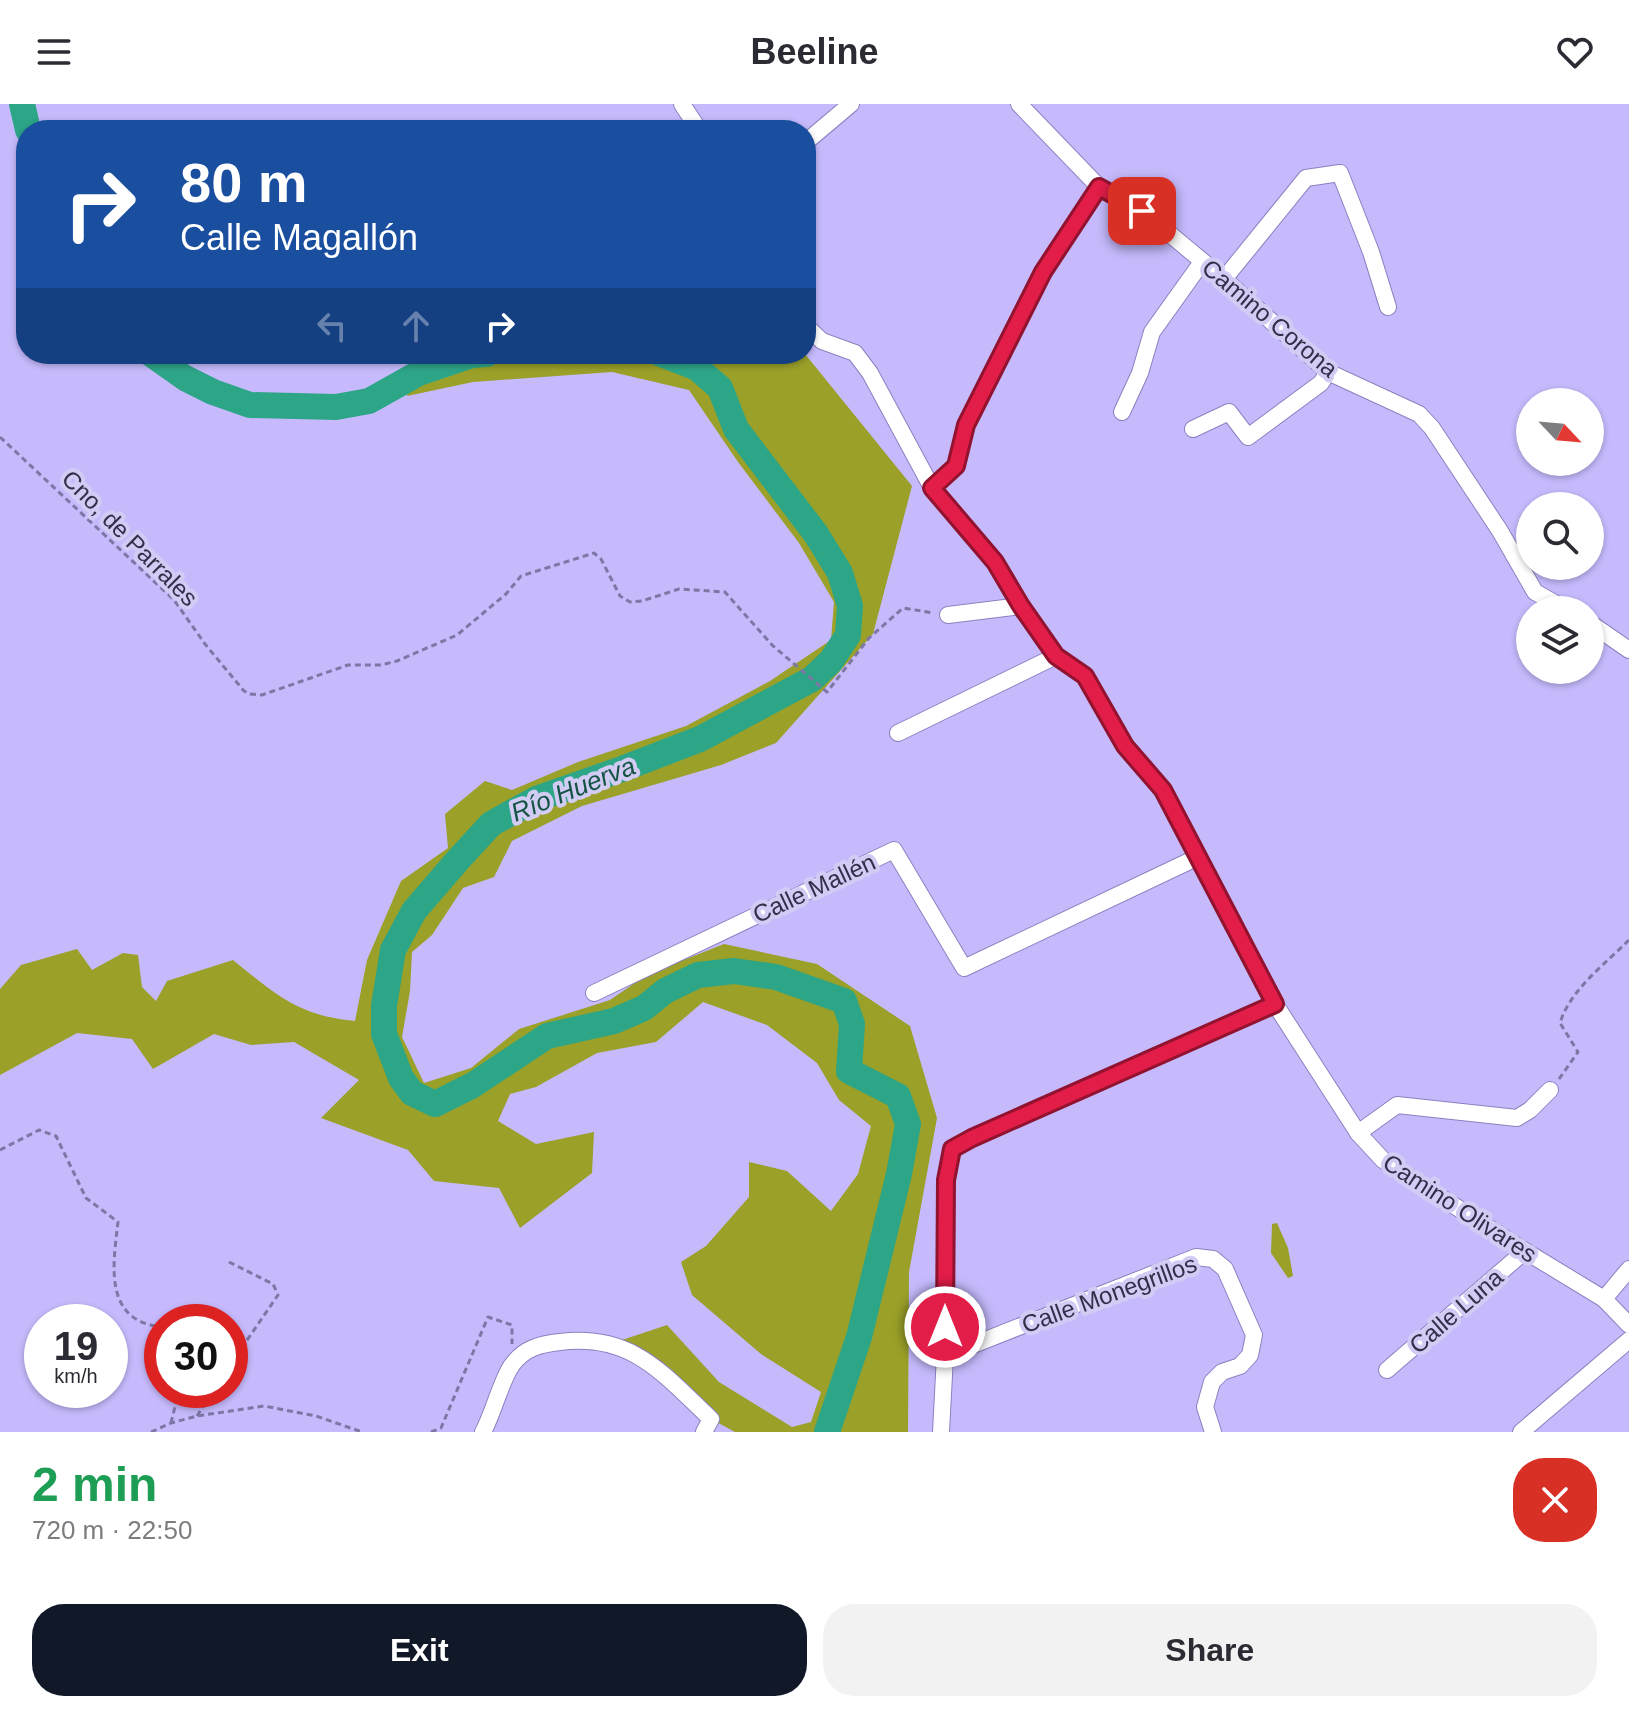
<!DOCTYPE html>
<meta charset="utf-8">
<style>
:root{--surface:#fff;--page:#f2f2f3;--text:#2b2b33;--muted:#7c7c81;--accent:#111827}
body{margin:0;font-family:Helvetica,sans-serif;background:var(--page);color:var(--text);height:100vh;display:flex;flex-direction:column;font-size:30px;white-space:nowrap}
*{box-sizing:border-box;margin:0}
p{font-size:26px;color:var(--muted)}
.icon{flex:none;width:44px;height:44px;fill:none;stroke:currentColor;stroke-width:2;stroke-linecap:round;stroke-linejoin:round}
.map{position:relative;height:1328px;overflow:hidden}
.side{display:flex;flex-direction:column;background:var(--surface);flex:1}
.side>*{flex:none}
.guide{position:absolute;left:16px;top:16px;width:800px;height:244px;border-radius:32px;box-shadow:0 2px 6px #0004;background:#1a4fa0;color:#fff;overflow:hidden}
.needle{width:52px;rotate:116deg}
.fabs{position:absolute;left:1516px;top:284px;display:grid;gap:16px}
.fabs a{display:grid;place-items:center;width:88px;height:88px;border-radius:50%;background:var(--surface);box-shadow:0 2px 6px #0004;font-size:40px}
.speed{position:absolute;left:24px;top:1200px;display:flex;gap:16px;font-size:40px;font-weight:700;text-align:center}
.speed>*{display:grid;place-content:center;width:104px;height:104px;border-radius:50%;background:var(--surface);box-shadow:0 2px 6px #0004;line-height:1}
.speed small{font-size:20px;font-weight:400}
.speed .limit{border:12px solid #d22;background:#fff;color:#111}
.pin{position:absolute;display:grid;place-items:center;width:68px;height:68px;color:#fff;margin:-34px;border-radius:16px;box-shadow:0 4px 12px #0006}
.me{position:absolute;width:88px;margin:-44px;rotate:0deg;stroke-linejoin:round;filter:drop-shadow(0 0 6px #0008)}
.turn{display:flex;align-items:center;gap:28px;height:168px;padding:0 32px;font-size:36px}
.turn .icon{width:104px;height:104px;stroke-width:2.5}
.turn b{display:block;font-size:56px;line-height:68px}
.lanes{display:flex;align-items:center;height:76px;padding:0 32px;background:#0003;justify-content:center;gap:40px;direction:ltr}
.lanes .off{opacity:.35}
.round{display:grid;place-items:center;flex:none;width:84px;height:84px;border-radius:32px;background:var(--page)}
.headline{display:flex;align-items:center;justify-content:space-between;height:136px;padding:0 32px}
h1{font-size:48px;font-weight:600;line-height:60px;color:#1e9e55}
.action{display:flex;gap:16px;margin-top:auto;padding:16px 32px}
.action a{flex:1;height:92px;border-radius:32px;background:var(--accent);color:#fff;font-size:32px;font-weight:600;line-height:92px;text-align:center}
.action a+a{background:var(--page);color:var(--text)}
header{display:flex;justify-content:space-between;align-items:center;height:104px;padding:0 32px;background:var(--surface);font-size:36px;font-weight:600}
.map>svg:first-child{display:block}
.green{fill:#9aa028}
.lines{fill:none;stroke-linecap:round;stroke-linejoin:round}
.river{stroke:#2da587;stroke-width:26}
.street-casing{stroke:#8d80c0;stroke-width:18}
.path{stroke:#7e76a5;stroke-width:3;stroke-dasharray:6 4;stroke-linecap:butt}
.street{stroke:#fff;stroke-width:16}
.route-casing{stroke:#92132f;stroke-width:20}
.route{stroke:#e11d48;stroke-width:14}
.labels{text-anchor:middle;dominant-baseline:central;stroke-width:8;stroke-linejoin:round;paint-order:stroke}
.street-label{font-size:24px;fill:#332e49;stroke:#d2ccf5}
.water-label{font-size:26px;font-style:italic;fill:#155444;stroke:#d2ccf5}
</style>
<header><svg class="icon" aria-label="menu" viewBox="0 0 24 24"><path d="M4 6h16M4 12h16M4 18h16"/></svg>Beeline<svg class="icon" aria-label="heart" viewBox="0 0 24 24"><path d="M12 20l-8-8c-3-5 5-10 8-4 3-6 11-1 8 4z"/></svg></header>
<div class="map">
<svg width="1629" height="1328" viewBox="0 0 1629 1328">
<rect width="100%" height="100%" fill="#c6bafd"/>
<g class="green">
<path d="M414,250H805L912,382L873,530L776,639L721,661L582,702L512,737L494,773L463,784L432,831L412,848L410,887L402,933L424,979L471,964L519,925L610,896L648,870L724,840L817,860L910,922L937,1014L909,1168L908,1328H735L711,1315L613,1239L667,1221L719,1278L792,1323L811,1318L821,1288L761,1250L692,1191L681,1158L706,1142L749,1093V1058L787,1067L831,1107L858,1070L871,1022L839,996L817,959L767,921L703,898L656,938L597,949L536,983L510,990L498,1017L536,1040L594,1028L592,1069L520,1124L499,1084L434,1077L408,1046L321,1014L359,976L294,938L251,941L214,930L153,965L132,935L77,929L0,971V885L21,861L77,845L92,866L123,849L138,851L142,883L156,897L167,877L233,856C275,890 299,912 355,917L367,856L401,777L448,744L445,710L485,677L512,686L578,658L686,622L770,577L831,536L834,498L799,439L738,358L689,286L612,268L473,278L407,292Z"/>
<polygon points="1277,1119 1288,1144 1293,1172 1288,1174 1271,1149 1272,1120"/>
</g>
<g class="lines">
<g class="river">
<polyline points="22,0 28,26"/>
<polyline points="151,250 185,274 213,288 250,301 336,303 369,297 419,269 472,251 487,250"/>
<polyline points="661,250 697,264 720,284 736,325 816,430 840,469 850,502 848,531 831,557 812,575 700,635 622,665 536,695 491,720 457,757 414,807 393,846 384,902 384,930 401,974 412,989 435,1000 473,981 547,932 614,917 644,904 665,887 698,871 734,867 776,873 844,897 852,920 849,967 898,992 908,1020 899,1070 859,1233 827,1328"/>
</g>
<defs>
<g id="street">
<polyline points="682,0 699,26"/>
<polyline points="1019,0 1099,83 1142,107 1224,175 1328,268 1419,310 1432,324 1500,427 1535,488 1567,506"/>
<polyline points="806,38 851,0"/>
<polyline points="1224,175 1306,74 1340,69 1371,148 1388,203"/>
<polyline points="806,222 822,237 855,249 870,269 932,384 995,458 1021,502 1056,552 1085,572 1125,642 1163,686 1275,900 1358,1029 1383,1056 1525,1147 1604,1195 1629,1221"/>
<polyline points="1122,308 1140,269 1152,228 1202,158"/>
<polyline points="1193,325 1229,308 1248,333 1321,279 1328,268"/>
<polyline points="932,384 956,362 966,321 1043,168 1099,83"/>
<polyline points="948,511 1021,502"/>
<polyline points="1590,519 1629,546"/>
<polyline points="898,629 1056,552"/>
<polyline points="594,889 894,746 964,864 1196,754"/>
<polyline points="1358,1029 1397,1001 1517,1014 1530,1006 1550,986"/>
<polyline points="1604,1195 1629,1165"/>
<polyline points="945,1252 1196,1153 1213,1155 1225,1165 1254,1231 1250,1251 1240,1262 1222,1268 1212,1278 1205,1303 1213,1328"/>
<polyline points="1387,1266 1525,1147"/>
<path d="M483,1328C493,1310 502,1274 512,1261C524,1244 541,1240 560,1238C632,1229 663,1270 711,1315L704,1328"/>
<polyline points="941,1328 945,1252 946,1076 952,1045 972,1034 1275,900"/>
<polyline points="1521,1328 1629,1236"/>
</g>
</defs>
<use href="#street" class="street-casing"/>
<g class="path">
<polyline points="0,333 174,496 205,540 244,587 250,590 262,591 348,561 381,561 397,557 457,531 506,490 521,472 594,449 601,455 620,492 630,498 642,497 679,485 725,488 772,541 827,588 869,534 903,504 934,509"/>
<path d="M1559,975L1578,948L1560,919C1570,886 1605,860 1629,836"/>
<path d="M0,1046L39,1026L56,1032L86,1094L118,1118C113,1161 103,1217 162,1223"/>
<polyline points="229,1158 273,1180 278,1191 230,1261"/>
<polyline points="197,1312 214,1286"/>
<polyline points="171,1319 179,1286"/>
<polyline points="151,1328 171,1319 197,1312 264,1302 316,1312 362,1328"/>
<polyline points="431,1328 441,1324 488,1213 512,1221 512,1240"/>
</g>
<use href="#street" class="street"/>
</g>
<g class="lines">
<defs>
<polyline id="route" points="945,1223 946,1076 952,1045 972,1034 1275,900 1163,686 1125,642 1085,572 1056,552 1021,502 995,458 932,384 956,362 966,321 1043,168 1099,83 1142,107"/>
</defs>
<use href="#route" class="route-casing"/>
<use href="#route" class="route"/>
</g>
<g class="labels">
<g class="street-label">
<text transform="translate(1270 214) rotate(40)">Camino Corona</text>
<text transform="translate(130 434) rotate(45)">Cno, de Parrales</text>
<text transform="translate(814 784) rotate(-25)">Calle Mallén</text>
<text transform="translate(1460 1104) rotate(33)">Camino Olivares</text>
<text transform="translate(1109 1190) rotate(-20)">Calle Monegrillos</text>
<text transform="translate(1456 1207) rotate(-41)">Calle Luna</text>
</g>
<g class="water-label">
<text transform="translate(573 685) rotate(-22)">Río Huerva</text>
</g>
</g>
</svg>
<div class="fabs">
<a><svg class="needle" viewBox="-14 -14 28 28"><path d="M0-13l5 13h-10z" fill="#e53935"/><path d="M0 13l5-13h-10z" fill="#7c7c81"/></svg></a>
<a><svg class="icon" aria-label="search" viewBox="0 0 24 24"><circle cx="10" cy="10" r="6"/><path d="M15 15l6 6"/></svg></a>
<a><svg class="icon" aria-label="layers" viewBox="0 0 24 24"><path d="M12 4l9 5-9 5-9-5zM3 14l9 5 9-5"/></svg></a>
</div>
<div class="speed"><div>19<small>km/h</small></div><div class="limit">30</div></div>
<div class="pin" style="left:1142px;top:107px;background:#d93025"><svg class="icon" aria-label="arrive" viewBox="0 0 24 24"><path d="M6 21V4h12l-3 4 3 4H6"/></svg></div>
<svg class="me" style="left:945px;top:1223px" viewBox="-20 -20 40 40"><circle r="17" fill="#e11d48" stroke="#fff" stroke-width="3"/><path d="M0-11L8 9 0 5-8 9z" fill="#fff"/></svg>
<div class="guide">
<div class="turn"><svg class="icon" aria-label="right" viewBox="0 0 24 24"><path d="M7 20v-9h11M14 6l5 5-5 5"/></svg><div><b>80 m</b>Calle Magallón</div></div>
<div class="lanes"><svg class="icon off" aria-label="left" viewBox="0 0 24 24"><path d="M17 20v-9H6M10 6l-5 5 5 5"/></svg><svg class="icon off" aria-label="ahead" viewBox="0 0 24 24"><path d="M12 20V5M6 11l6-6 6 6"/></svg><svg class="icon" aria-label="right" viewBox="0 0 24 24"><path d="M7 20v-9h11M14 6l5 5-5 5"/></svg></div>
</div>
</div>
<section class="side">
<div class="headline"><div><h1>2 min</h1><p>720 m · 22:50</p></div><a class="round" style="background:#d93025;color:#fff"><svg class="icon" aria-label="close" viewBox="0 0 24 24"><path d="M6 6l12 12M18 6L6 18"/></svg></a></div>
<div class="action"><a>Exit</a><a>Share</a></div>
</section>
